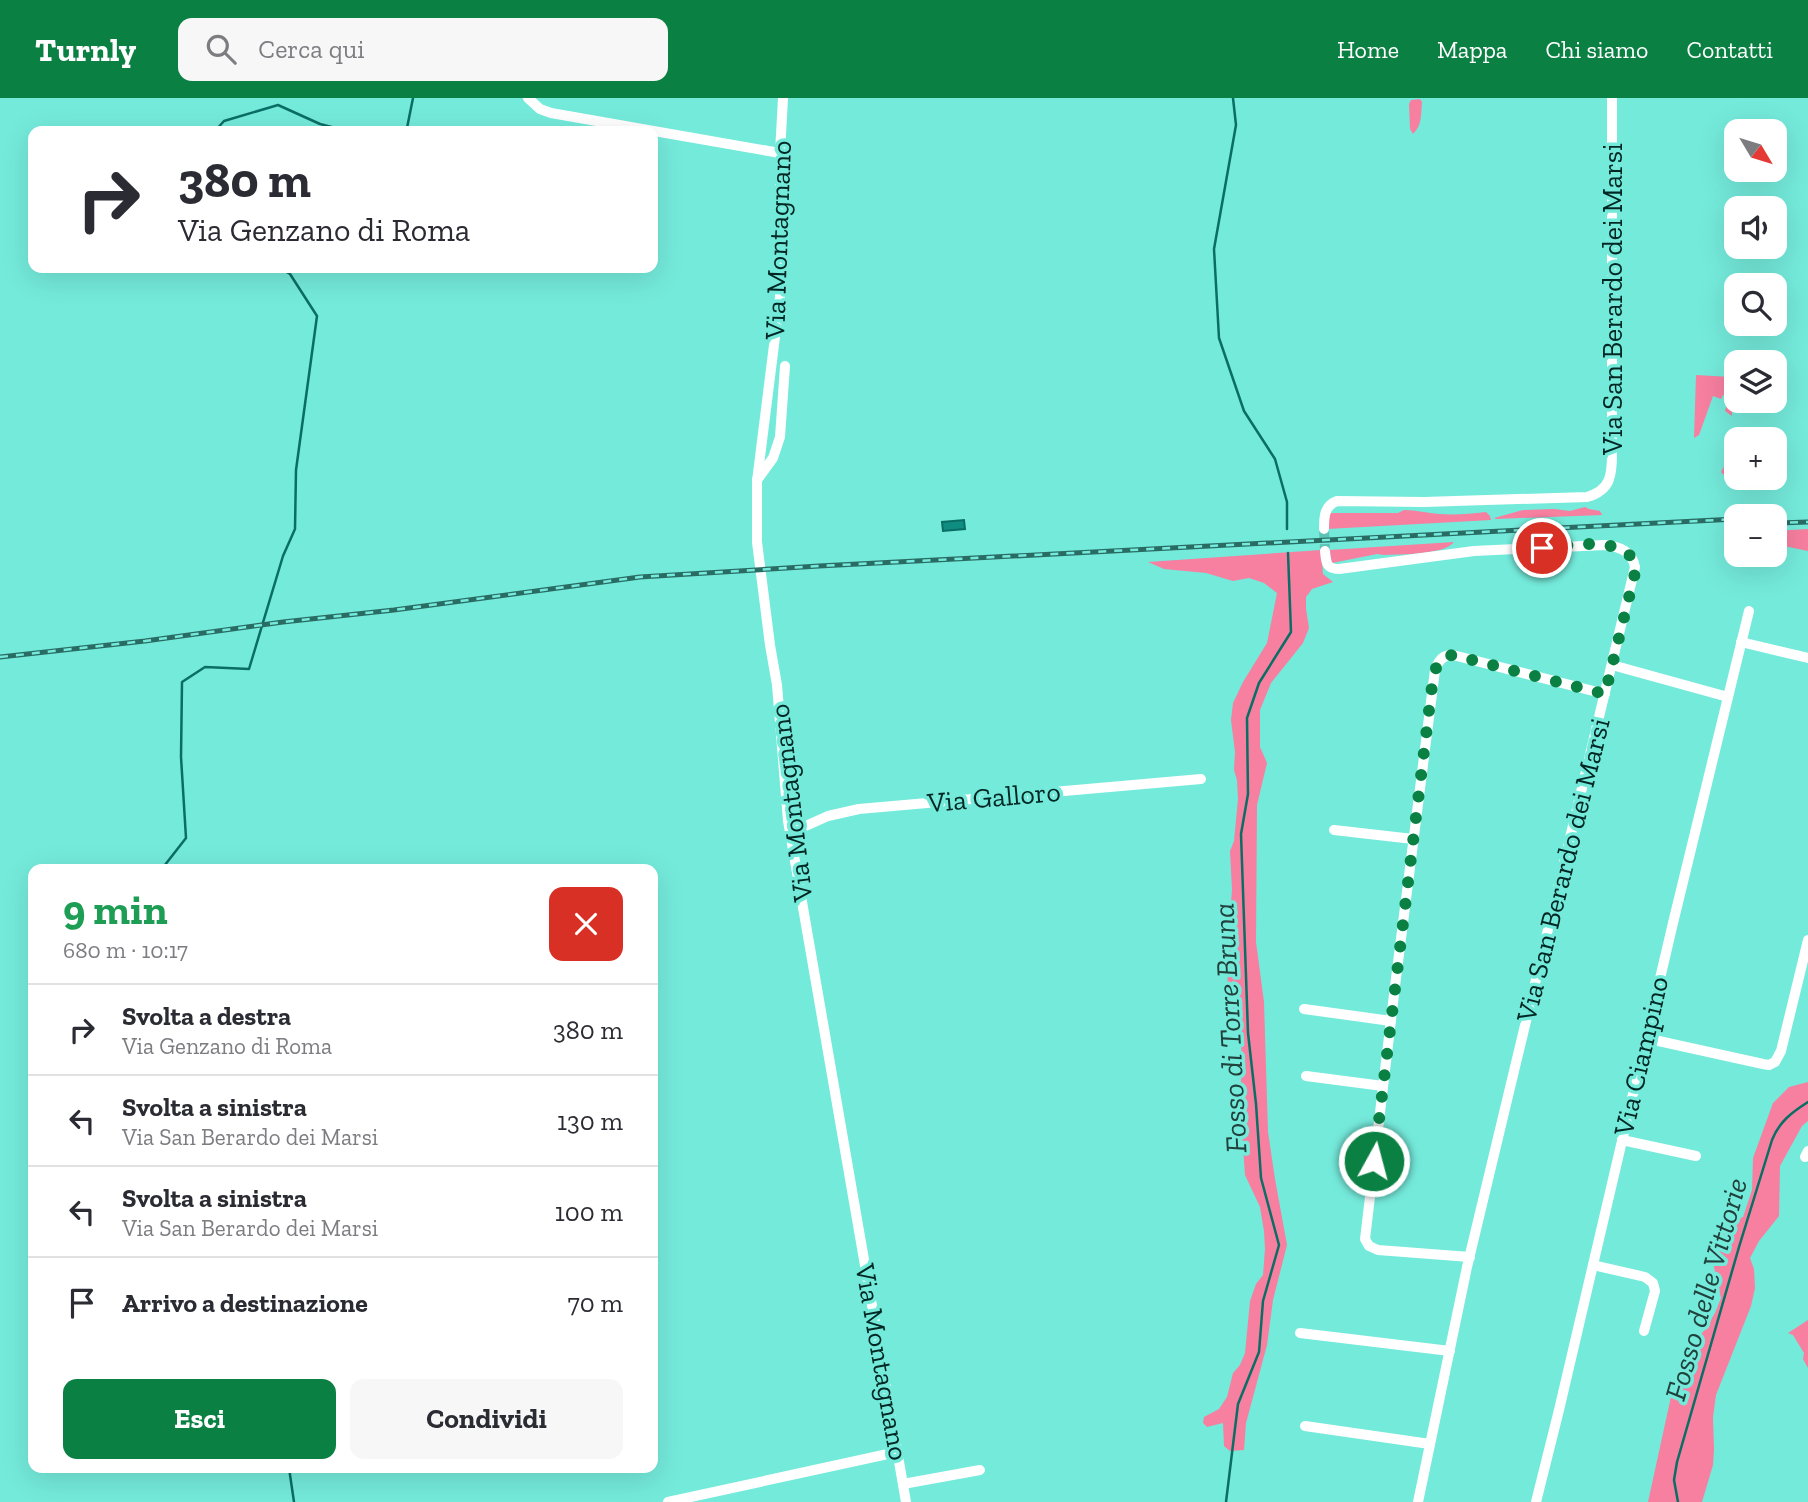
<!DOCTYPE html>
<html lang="it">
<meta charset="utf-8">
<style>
:root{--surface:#fff;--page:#f7f7f7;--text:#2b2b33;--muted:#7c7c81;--line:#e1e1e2;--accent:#0b8043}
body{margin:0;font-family:"Zilla Slab",serif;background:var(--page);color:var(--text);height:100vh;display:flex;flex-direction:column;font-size:26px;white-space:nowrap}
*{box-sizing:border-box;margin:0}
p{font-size:23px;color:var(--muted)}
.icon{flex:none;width:38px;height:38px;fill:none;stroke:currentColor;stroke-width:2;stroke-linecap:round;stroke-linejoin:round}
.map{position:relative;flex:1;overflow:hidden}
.side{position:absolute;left:28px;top:766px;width:630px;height:609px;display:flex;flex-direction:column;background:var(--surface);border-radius:14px;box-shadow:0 7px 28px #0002}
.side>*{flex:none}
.guide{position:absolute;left:28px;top:28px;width:630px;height:147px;border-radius:14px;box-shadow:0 7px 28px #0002;background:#fff;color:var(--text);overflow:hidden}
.needle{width:46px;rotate:128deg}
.tools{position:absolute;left:1724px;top:21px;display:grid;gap:14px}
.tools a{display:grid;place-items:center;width:63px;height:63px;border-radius:14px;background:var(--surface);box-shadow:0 7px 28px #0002;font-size:35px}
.pin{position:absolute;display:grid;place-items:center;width:60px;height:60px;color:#fff;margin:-30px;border:4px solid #fff;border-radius:50%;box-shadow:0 2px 7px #0007}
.me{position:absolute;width:77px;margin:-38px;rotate:7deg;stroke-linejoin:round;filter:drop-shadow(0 0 5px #0008)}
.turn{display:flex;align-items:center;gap:24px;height:147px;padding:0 35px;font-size:32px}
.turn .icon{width:91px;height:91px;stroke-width:2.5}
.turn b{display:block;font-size:49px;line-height:60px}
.round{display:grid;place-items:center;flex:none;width:74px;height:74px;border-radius:14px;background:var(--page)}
.headline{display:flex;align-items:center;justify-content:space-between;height:119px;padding:0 35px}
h1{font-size:42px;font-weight:800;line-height:52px;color:#1e9e55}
.primary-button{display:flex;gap:14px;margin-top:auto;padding:14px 35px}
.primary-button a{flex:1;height:80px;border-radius:14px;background:var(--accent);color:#fff;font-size:28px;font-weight:800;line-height:80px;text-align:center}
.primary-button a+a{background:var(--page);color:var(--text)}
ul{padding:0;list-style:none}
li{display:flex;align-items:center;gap:21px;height:91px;padding:0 35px;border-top:2px solid var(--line)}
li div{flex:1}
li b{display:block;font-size:26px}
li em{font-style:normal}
header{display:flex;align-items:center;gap:42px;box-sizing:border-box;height:98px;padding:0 35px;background:var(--accent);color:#fff}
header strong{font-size:33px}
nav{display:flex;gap:38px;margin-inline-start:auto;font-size:24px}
.search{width:490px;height:63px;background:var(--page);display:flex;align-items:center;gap:18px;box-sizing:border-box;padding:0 24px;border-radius:14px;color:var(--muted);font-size:26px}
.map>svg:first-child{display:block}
.green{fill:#f77fa0}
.water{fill:#0f8d81;stroke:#0a6e65;stroke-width:2}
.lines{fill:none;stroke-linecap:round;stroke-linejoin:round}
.stream{stroke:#0a6e65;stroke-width:2.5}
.street-tunnel{stroke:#5dc3b6;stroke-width:10;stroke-dasharray:10 5;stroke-linecap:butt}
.street{stroke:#fff;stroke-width:10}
.rail-casing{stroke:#296c64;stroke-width:5}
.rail{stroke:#74eadb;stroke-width:2.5;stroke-dasharray:8;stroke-linecap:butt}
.route{stroke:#0b8043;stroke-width:12;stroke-dasharray:0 21.6}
.labels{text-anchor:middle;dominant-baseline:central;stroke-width:7;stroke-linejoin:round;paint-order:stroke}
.street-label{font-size:28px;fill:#002723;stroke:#74eadb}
.water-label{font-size:30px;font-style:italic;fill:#20413c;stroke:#74eadb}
</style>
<header>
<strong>Turnly</strong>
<div class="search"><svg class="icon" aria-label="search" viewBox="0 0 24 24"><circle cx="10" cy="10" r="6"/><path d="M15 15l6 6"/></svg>Cerca qui</div>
<nav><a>Home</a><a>Mappa</a><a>Chi siamo</a><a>Contatti</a></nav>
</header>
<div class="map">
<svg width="1808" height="1404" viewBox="0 0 1808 1404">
<rect width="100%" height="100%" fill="#74eadb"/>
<g class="green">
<path d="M1420,1L1422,4C1421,16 1422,28 1413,36L1410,31L1409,6L1411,2Z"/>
<polygon points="1696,277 1731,279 1732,318 1725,313 1729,299 1723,297 1721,301 1713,298 1699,337 1694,340"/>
<polygon points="1732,358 1736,358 1736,377 1733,376 1729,379 1726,379 1721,374 1727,363"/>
<polygon points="1585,409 1589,411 1600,413 1602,417 1496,421 1494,420 1523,412 1554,411 1570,413"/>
<path d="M1404,412C1416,412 1427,415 1439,416C1455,417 1470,416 1486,414L1490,418L1491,422L1327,431L1329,415H1398Z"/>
<polygon points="1808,431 1808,453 1775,446 1775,433"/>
<path d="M1454,444C1444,457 1401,456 1384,457L1377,456L1332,465L1329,452Z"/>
<polygon points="1321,452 1323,476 1333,484 1312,491 1306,499 1306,511 1309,530 1303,545 1271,585 1260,612 1260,649 1267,665 1257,707 1256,844 1264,904 1268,1034 1275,1081 1287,1147 1273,1202 1267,1247 1246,1325 1244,1352 1230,1353 1224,1348 1223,1325 1207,1329 1203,1325 1204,1319 1219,1311 1227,1299 1233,1275 1240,1267 1245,1255 1250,1203 1256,1186 1263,1177 1265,1151 1264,1133 1260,1109 1245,1077 1241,1019 1235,1003 1240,989 1243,970 1239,924 1227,896 1228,872 1223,863 1223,848 1229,829 1232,792 1230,753 1234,743 1238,701 1237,682 1234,672 1235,654 1231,622 1233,605 1243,584 1267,545 1277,495 1264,485 1249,480 1233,483 1206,475 1164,471 1148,464"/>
<polygon points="1808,984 1808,1023 1802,1028 1780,1068 1779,1118 1759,1143 1750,1160 1754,1171 1755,1190 1751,1208 1716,1297 1713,1319 1714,1351 1713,1367 1702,1404 1648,1404 1672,1294 1679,1267 1705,1231 1715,1215 1721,1200 1709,1147 1726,1126 1743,1119 1752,1092 1753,1060 1773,1005 1789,989"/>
<polygon points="1808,1222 1808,1270 1803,1261 1804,1255 1793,1237 1788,1235"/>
</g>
<polygon class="water" points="964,422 965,431 943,433 942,424"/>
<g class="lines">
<g class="stream">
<polyline points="1233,0 1236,27 1214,151 1219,240 1244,313 1275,361 1287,404 1287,431"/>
<polyline points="215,33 224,23 278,7 320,26 347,33"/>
<polyline points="398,33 407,30 413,0"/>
<polyline points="161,772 186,740 181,659 182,584 205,569 249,571 283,458 295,431 296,372 317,218 290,176 280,170"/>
<polyline points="289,1370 294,1404"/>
<polyline points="1226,1404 1238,1306 1259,1254 1263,1203 1279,1147 1261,1080 1256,1006 1248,935 1241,736 1248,696 1247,620 1259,585 1291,534 1288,455"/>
<path d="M1678,1404L1674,1382L1677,1364L1739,1149L1772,1042C1779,1024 1792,1014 1808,1004"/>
</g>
<polyline class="street-tunnel" points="1324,431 1325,453"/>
<g class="street">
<polyline points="528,0 540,11 551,15 780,55"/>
<polyline points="783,0 780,55 780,199 757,383 757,444 770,547 777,587 788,723 906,1404"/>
<polyline points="757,382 773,360 780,339 785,268"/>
<path d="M1324,431C1324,419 1324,408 1337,403L1424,404L1587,399C1611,392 1612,377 1612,355V0"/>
<path d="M1325,453C1326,464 1326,471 1339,471L1474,453L1605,447C1620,449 1632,453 1635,469L1467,1169L1418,1404"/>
<polyline points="1741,544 1808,560"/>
<polyline points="1612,567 1728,599"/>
<polyline points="1334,732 1413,741"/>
<polyline points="790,735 828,718 859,711 1201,681"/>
<polyline points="1304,911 1391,923"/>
<polyline points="1645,940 1763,966 1769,967 1775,964 1781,953 1808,842"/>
<polyline points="1306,978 1383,988"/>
<polyline points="1622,1042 1696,1058"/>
<polyline points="1805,1059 1808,1053"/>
<path d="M1470,1159L1378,1152L1369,1148L1365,1141L1395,888L1435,572C1438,563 1443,556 1453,557L1605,596"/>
<polyline points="1593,1167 1645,1179 1653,1185 1655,1193 1644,1233"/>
<polyline points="1300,1235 1450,1253"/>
<polyline points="1305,1328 1430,1346"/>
<polyline points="903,1386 980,1372"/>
<polyline points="668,1404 897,1354"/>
<polyline points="1536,1404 1559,1312 1673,825 1749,513"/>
</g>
<defs>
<g id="rail">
<polyline points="1774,425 1808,424"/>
<polyline points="0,559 145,543 283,524 394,512 640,479 819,468 1736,421"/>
</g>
</defs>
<use href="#rail" class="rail-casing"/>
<use href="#rail" class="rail"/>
</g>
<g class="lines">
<path class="route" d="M1374,1063L1432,588L1436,570L1443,559L1453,557L1605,596L1635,475C1638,434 1566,448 1542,450"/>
</g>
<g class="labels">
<g class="street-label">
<text transform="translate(778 142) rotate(-88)">Via Montagnano</text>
<text transform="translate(1612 201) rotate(-90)">Via San Berardo dei Marsi</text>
<text transform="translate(994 699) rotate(-5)">Via Galloro</text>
<text transform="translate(791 705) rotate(-97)">Via Montagnano</text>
<text transform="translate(1563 772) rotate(-76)">Via San Berardo dei Marsi</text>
<text transform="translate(1641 958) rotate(-77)">Via Ciampino</text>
<text transform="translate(882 1264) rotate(80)">Via Montagnano</text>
</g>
<g class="water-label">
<text transform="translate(1230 930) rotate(-93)">Fosso di Torre Bruna</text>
<text transform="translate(1706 1191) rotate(-74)">Fosso delle Vittorie</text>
</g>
</g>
</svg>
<div class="tools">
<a><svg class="needle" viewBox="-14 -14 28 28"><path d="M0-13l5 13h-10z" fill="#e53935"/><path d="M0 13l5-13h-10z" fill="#7c7c81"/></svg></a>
<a><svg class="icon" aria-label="sound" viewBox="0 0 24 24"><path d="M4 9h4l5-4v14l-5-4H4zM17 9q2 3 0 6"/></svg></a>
<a><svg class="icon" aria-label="search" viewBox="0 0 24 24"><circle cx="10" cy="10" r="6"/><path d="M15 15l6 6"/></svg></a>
<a><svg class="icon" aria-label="layers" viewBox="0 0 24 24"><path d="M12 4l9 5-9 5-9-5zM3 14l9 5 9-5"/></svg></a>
<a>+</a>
<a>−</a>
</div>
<div class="pin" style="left:1542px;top:450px;background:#d93025"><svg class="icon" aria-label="arrive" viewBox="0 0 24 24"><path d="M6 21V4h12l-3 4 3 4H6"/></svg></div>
<svg class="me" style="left:1374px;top:1063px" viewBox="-20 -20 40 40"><circle r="17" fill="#0b8043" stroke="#fff" stroke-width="3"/><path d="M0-11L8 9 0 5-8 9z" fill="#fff"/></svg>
<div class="guide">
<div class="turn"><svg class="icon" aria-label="right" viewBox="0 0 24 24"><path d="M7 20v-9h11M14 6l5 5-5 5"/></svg><div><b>380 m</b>Via Genzano di Roma</div></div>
</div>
<section class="side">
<div class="headline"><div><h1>9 min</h1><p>680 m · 10:17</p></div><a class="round" style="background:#d93025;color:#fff"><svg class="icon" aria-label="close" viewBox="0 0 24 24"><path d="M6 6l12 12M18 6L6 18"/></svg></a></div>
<ul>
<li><svg class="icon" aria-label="right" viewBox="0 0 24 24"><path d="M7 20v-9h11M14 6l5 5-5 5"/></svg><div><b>Svolta a destra</b><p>Via Genzano di Roma</p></div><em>380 m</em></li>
<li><svg class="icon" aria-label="left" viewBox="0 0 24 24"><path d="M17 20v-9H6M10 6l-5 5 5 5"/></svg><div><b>Svolta a sinistra</b><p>Via San Berardo dei Marsi</p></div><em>130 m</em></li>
<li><svg class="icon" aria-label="left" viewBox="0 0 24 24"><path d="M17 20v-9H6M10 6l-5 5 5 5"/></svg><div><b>Svolta a sinistra</b><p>Via San Berardo dei Marsi</p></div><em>100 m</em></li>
<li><svg class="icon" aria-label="arrive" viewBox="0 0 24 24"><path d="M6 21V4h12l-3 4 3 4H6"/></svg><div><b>Arrivo a destinazione</b></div><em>70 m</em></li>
</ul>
<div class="primary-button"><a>Esci</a><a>Condividi</a></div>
</section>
</div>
